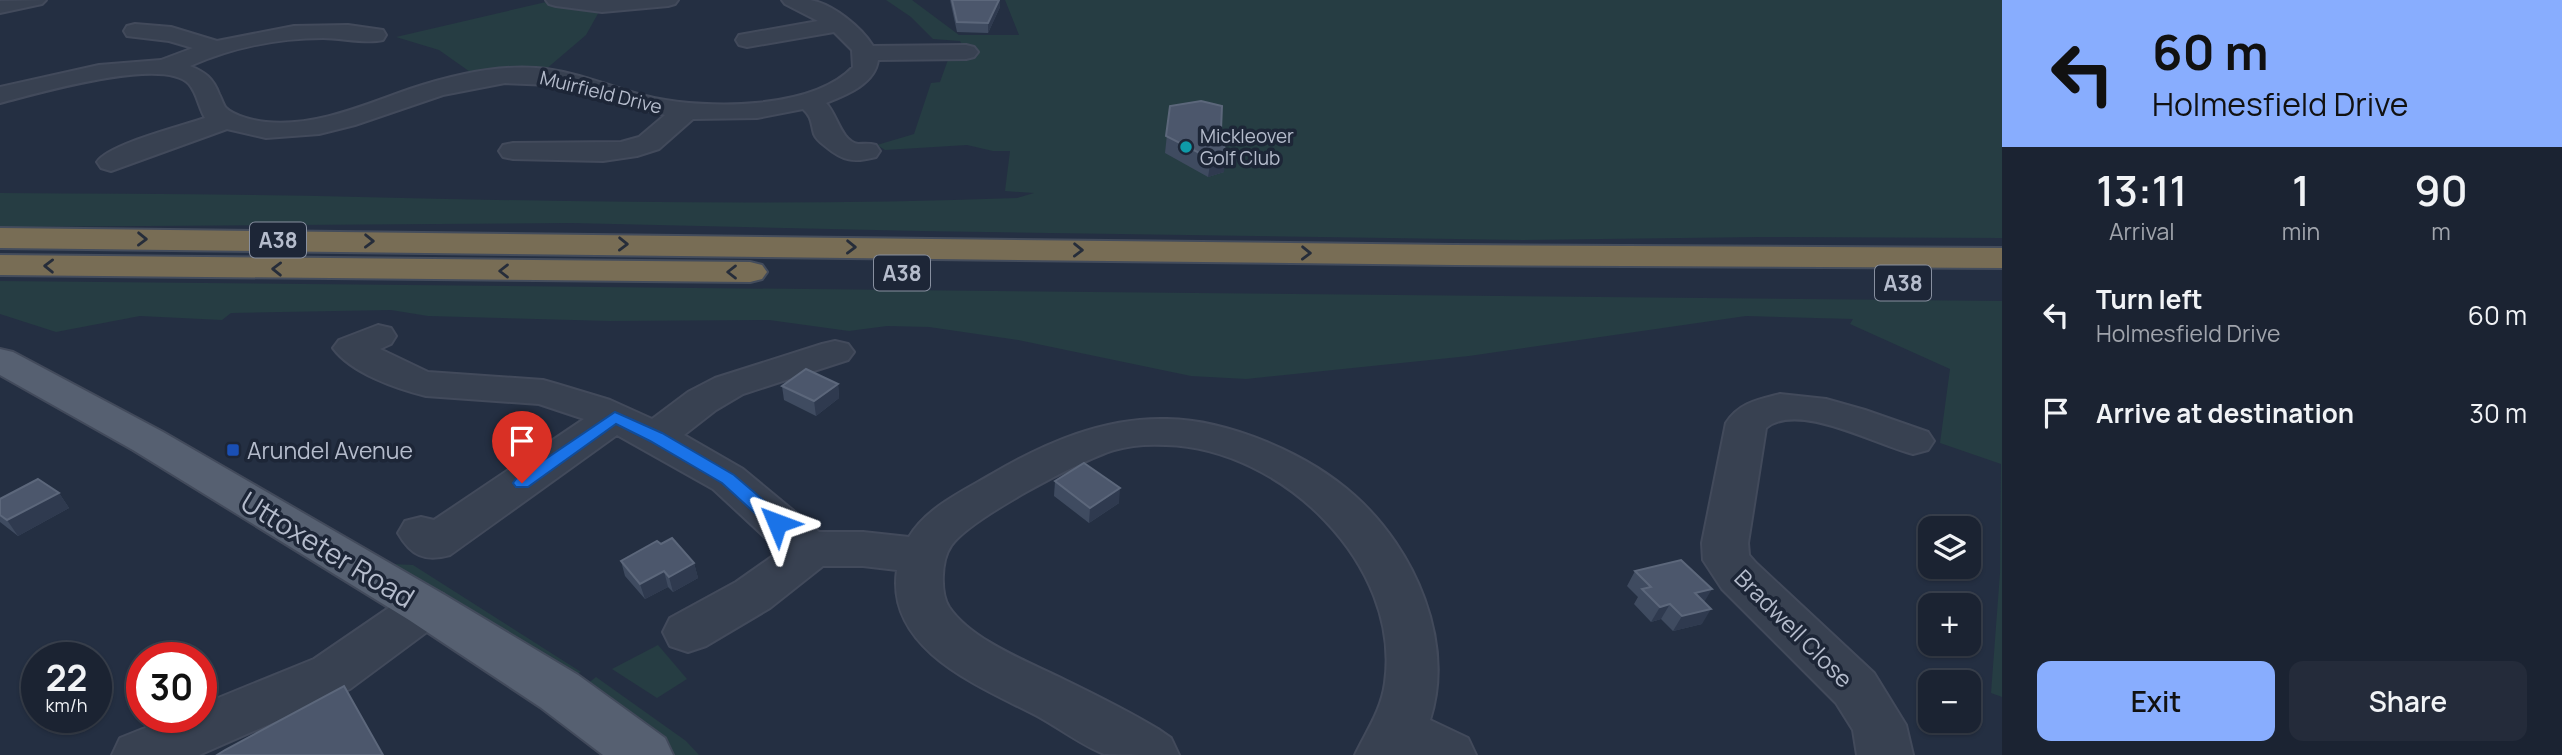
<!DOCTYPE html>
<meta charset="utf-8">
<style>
:root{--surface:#1b2332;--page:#242b3a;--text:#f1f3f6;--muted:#a0a4ac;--line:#39404d;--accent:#88adfe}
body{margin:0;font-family:Manrope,sans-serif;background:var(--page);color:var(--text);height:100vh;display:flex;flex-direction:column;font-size:26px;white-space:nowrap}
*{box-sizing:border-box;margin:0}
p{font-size:23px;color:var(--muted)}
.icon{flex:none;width:38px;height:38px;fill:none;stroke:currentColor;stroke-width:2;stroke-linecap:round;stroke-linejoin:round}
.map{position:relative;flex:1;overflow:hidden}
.side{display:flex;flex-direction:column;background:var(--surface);width:560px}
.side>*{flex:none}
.top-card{background:#88adfe;color:#111;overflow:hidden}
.controls{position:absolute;left:1918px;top:516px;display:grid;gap:14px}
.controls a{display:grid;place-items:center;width:63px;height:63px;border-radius:14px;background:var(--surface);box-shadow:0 2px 5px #0004,0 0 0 2px var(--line);font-size:35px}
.speed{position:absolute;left:21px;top:642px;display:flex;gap:14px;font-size:35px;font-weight:700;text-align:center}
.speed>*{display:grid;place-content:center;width:91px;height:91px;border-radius:50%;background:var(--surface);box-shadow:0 2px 5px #0004,0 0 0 2px var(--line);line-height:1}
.speed small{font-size:18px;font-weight:400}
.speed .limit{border:10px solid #d22;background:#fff;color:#111}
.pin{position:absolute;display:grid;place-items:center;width:60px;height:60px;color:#fff;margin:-72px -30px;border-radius:50% 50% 50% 0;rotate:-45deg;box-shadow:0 0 7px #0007}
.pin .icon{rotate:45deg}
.me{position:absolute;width:77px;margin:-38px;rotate:314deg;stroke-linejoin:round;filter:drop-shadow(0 0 5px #0008)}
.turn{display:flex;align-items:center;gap:24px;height:147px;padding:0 35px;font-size:32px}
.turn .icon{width:91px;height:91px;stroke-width:2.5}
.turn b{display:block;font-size:49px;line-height:60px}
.eta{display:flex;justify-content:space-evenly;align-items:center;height:119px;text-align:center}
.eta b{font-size:42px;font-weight:600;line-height:49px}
.button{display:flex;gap:14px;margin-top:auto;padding:14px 35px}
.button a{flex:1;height:80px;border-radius:14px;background:var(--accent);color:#111;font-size:28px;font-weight:600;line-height:80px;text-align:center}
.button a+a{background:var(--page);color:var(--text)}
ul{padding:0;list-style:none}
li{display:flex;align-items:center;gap:21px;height:98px;padding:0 35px}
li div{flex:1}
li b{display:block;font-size:26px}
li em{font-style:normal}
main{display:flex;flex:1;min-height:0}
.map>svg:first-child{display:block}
.green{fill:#263d43}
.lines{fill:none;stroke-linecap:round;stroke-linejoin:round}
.minor-casing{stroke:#424a5b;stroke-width:4}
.major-casing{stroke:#424a5b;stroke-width:4}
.highway-casing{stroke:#434c5c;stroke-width:4}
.minor{fill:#384151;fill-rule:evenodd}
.major{fill:#566071;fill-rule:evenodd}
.highway{fill:#786d55;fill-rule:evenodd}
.wall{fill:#3f4b60}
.shaded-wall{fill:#2f3a4f}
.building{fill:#4c576c;stroke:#5c677b;stroke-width:2}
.oneway{stroke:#262d3a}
.route{fill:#1a73e8;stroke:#114b97;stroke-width:2}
.culture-dot{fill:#0f9aa8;stroke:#1d2637;stroke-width:2.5}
.transit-dot{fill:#1a4fb4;stroke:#1d2637;stroke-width:2.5}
.labels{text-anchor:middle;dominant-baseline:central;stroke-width:7;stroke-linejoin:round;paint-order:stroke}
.far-street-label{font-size:19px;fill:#b5bccc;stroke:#1d2637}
.far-poi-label{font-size:19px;fill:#b5bccc;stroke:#1d2637;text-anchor:start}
.shield{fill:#1d2637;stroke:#878f9f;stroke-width:2}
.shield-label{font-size:21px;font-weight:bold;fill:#b5bccc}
.poi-label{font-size:23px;fill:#b5bccc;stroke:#1d2637;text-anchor:start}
.street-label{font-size:23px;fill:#b5bccc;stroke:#1d2637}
.near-street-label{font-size:28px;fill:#b5bccc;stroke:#1d2637}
</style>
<main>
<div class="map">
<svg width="2002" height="755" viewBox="0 0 2002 755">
<rect width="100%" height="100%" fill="#242f42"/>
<g class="green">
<path d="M886,0H912L959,35H1019L1005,0H2002V238L1760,237L1521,240L920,231L571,223L0,227V193C120,194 240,194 360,197C580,202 798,206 1017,198L1034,193L1005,191L1010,151H993L967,145L885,150L877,145L914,134L931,83L940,82L949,57H975L976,49L963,47L960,41L933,39L911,17Z"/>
<polygon points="546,2 600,10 586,35 545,70 473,74 439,50 396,37"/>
<polygon points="0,281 2002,301 2002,697 1991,693 2000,573 2001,464 1940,443 1950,369 1850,324 1853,319 1746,316 1469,356 1246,379 1191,376 1018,340 929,327 887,326 849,331 769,320 610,321 428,316 391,310 231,313 222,320 140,316 56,332 0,314"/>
<polygon points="392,564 413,565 581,672 565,678"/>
<polygon points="658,645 687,679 657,698 612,669"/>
<polygon points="596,677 686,741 699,755 670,755 582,688"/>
</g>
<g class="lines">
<defs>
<g id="minor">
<polygon points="46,0 42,4 0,13 0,1"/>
<polygon points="546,0 678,0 675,4 668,6 602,12 556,6 549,4"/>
<path d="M782,0C790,0 801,0 810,0C833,4 861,27 873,46L966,45L974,47L978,52L974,57L966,59L878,60C875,84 846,95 826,103C837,114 841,141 858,144C864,144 869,143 876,145L880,151L876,157C853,163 843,161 825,146C821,143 816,139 814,134C811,123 812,117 803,109L757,118L693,119L659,149L637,156L603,161L513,159L503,157L499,151L503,145L513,143L621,142L639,137L665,115L551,85L505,83L443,95L355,125L319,134L266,138L227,129L111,171L101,168L97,162C109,144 182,126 205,118C199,108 197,93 189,84C163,56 35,94 0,103V87L99,65L161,60L193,48L169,41L127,36L124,31L127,26L135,24L171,27L217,41L294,26L348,25L383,30L386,35L383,40C365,44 342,38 323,38C277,38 231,48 190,66C205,72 213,78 219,94C221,97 223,105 226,108C234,116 255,121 266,122C316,127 364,105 410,89C449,76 495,65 536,68C577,71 614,89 654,98C708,109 812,110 853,67L852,50L834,32L747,47L739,45L736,40L739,35L818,21L785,4Z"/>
<path d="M378,325L391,328L396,336L391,344L380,349L428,372L543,380L557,384L610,400L652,419L688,392L715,378L822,344L835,341L848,344L854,352L848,360L743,394L716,410L684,435L743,469L819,532H863L909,537C927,507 963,491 992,474C1045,443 1104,417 1167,419C1229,420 1309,454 1355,496C1415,550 1455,641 1430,720L1468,738L1476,755H1355C1367,730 1381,711 1385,683C1402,564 1281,448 1166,445C1149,444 1131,445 1114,450C1081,460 969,519 951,546C941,560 940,593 949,607C972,641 1029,662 1065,680C1096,695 1128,711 1158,729L1171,738L1179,755C1163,755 1117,755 1104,754C1083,746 1059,728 1039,717C982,687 885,651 897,570L863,566H823L770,608L706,646L688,652L670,646L663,632L670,618L736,582L780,551L713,489L617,435L450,555C425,562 411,556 398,533L405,521L421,517L434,520L584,419L539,404L426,396C397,389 351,373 333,348L339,340Z"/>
<path d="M1780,394L1826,399L1865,410L1928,432L1934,441L1928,450L1913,454C1876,445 1798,401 1766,428L1748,543L1749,555L1756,563L1874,673L1906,725L1913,755H1857L1853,730L1836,703L1722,589L1703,560L1702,543L1726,423C1739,403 1757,400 1780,394Z"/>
<polygon points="426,588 443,594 451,607 443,620 350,689 199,755 112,755 120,738 170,718 201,718 201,705 314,659 409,594"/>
</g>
<polygon id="major" points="0,349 13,352 163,432 443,594 578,675 665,738 673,755 603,755 540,707 409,620 133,450 0,375"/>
<g id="highway">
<polygon points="0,228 1454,245 2002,248 2002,268 1454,265 0,248"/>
<polygon points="0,255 750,262 762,265 767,272 762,279 750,282 0,275"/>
</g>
</defs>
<use href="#minor" class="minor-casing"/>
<use href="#major" class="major-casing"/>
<use href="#highway" class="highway-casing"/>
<use href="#minor" class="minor"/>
<use href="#major" class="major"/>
<use href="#highway" class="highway"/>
</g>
<g class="wall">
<polygon points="950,0 1000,0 1000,7 988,33 957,32"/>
<polygon points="1170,106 1221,130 1224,172 1208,177 1165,153"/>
<polygon points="838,384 839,398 816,416 784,400 782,386"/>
<polygon points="1055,481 1119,503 1089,523 1054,496"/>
<polygon points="59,493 69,508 18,536 0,522 0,499"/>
<polygon points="621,561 694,563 698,578 673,592 668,587 645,599 625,576"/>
<polygon points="1635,571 1704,602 1702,624 1673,631 1661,619 1651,622 1634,604 1638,597 1627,586"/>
</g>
<g class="shaded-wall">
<polygon points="999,0 1000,0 1000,7 988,33 988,23"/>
<polygon points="1226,155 1224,172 1208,177 1211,159"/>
<polygon points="838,384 839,398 816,416 814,401"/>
<polygon points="1120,488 1119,503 1089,523 1090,508"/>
<polygon points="59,493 69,508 18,536 7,520"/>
<polygon points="694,563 698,578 673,592 669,577"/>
<polygon points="664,571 668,587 645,599 640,584"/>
<polygon points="1712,589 1703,604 1695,593"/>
<polygon points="1670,604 1661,619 1651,622 1660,607"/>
<polygon points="1711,609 1702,624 1673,631 1682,616"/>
</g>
<g class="building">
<polygon points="952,0 999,0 988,23 957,22"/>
<polygon points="1201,101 1222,106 1221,130 1226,155 1211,159 1166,136 1170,106"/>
<polygon points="806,369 838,384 814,401 782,386"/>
<polygon points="1084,463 1120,488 1090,508 1055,481"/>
<polygon points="38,479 59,493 7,520 0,515 0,499"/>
<polygon points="672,538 694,563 669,577 664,571 640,584 621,561 657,541 661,544"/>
<polygon points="1681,560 1712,589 1695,593 1711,609 1682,616 1670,604 1660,607 1642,589 1651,587 1635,571"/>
<polygon points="344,686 383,755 217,755 225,750"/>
</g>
<defs><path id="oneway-chevron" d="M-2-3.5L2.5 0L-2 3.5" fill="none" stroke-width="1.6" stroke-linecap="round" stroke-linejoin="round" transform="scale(1.75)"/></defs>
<g class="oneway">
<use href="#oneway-chevron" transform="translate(142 239) rotate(1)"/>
<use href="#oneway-chevron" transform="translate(369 241) rotate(1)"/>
<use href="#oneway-chevron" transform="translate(623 244) rotate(1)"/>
<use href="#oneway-chevron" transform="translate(851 247) rotate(1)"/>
<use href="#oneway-chevron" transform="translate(1078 250) rotate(1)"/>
<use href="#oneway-chevron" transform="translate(1306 253) rotate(1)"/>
<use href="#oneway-chevron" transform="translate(49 266) rotate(-179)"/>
<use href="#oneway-chevron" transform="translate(277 269) rotate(-179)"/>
<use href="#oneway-chevron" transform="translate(504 271) rotate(-180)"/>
<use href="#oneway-chevron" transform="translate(732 272) rotate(-180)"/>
</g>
<polygon class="route" points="615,412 662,433 734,475 784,518 787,523 784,528 771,528 722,483 650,441 616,424 528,487 516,487 513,483 516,479"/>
<circle class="culture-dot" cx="1186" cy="147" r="7"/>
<rect class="transit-dot" x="226" y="443" width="14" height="14" rx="3.5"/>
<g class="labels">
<g class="far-street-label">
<text transform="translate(601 92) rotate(14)">Muirfield Drive</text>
</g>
<g class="far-poi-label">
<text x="1200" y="136">Mickleover<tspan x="1200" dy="22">Golf Club</tspan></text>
</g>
<g class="shield">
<rect x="250" y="222.5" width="56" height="35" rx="5"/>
<rect x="874" y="255.5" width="56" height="35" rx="5"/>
<rect x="1875" y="265.5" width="56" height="35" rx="5"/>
</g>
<g class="shield-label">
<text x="278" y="240">A38</text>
<text x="902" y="273">A38</text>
<text x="1903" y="283">A38</text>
</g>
<g class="poi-label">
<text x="247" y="450">Arundel Avenue</text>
</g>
<g class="street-label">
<text transform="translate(1794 628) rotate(45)">Bradwell Close</text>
</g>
<g class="near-street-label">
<text transform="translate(328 549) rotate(31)">Uttoxeter Road</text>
</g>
</g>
</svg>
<div class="controls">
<a><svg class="icon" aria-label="layers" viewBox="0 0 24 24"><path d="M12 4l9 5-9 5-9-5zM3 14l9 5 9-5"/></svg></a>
<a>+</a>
<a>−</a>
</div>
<div class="speed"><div>22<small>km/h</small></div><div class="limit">30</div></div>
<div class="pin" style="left:522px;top:483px;background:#d93025"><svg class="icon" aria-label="arrive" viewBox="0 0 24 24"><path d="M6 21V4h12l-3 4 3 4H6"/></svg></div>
<svg class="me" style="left:777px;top:523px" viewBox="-20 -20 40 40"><path d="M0-17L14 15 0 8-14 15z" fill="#1a73e8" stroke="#fff" stroke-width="4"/></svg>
</div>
<section class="side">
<div class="top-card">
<div class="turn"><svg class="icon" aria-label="left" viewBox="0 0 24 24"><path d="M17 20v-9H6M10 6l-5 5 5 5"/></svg><div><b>60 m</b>Holmesfield Drive</div></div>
</div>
<div class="eta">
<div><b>13:11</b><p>Arrival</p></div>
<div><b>1</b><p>min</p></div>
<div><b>90</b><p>m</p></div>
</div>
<ul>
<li><svg class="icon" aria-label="left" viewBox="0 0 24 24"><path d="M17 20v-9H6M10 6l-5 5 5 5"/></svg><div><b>Turn left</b><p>Holmesfield Drive</p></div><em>60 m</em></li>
<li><svg class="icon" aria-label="arrive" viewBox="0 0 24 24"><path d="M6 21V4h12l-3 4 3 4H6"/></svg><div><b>Arrive at destination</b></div><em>30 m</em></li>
</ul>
<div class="button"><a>Exit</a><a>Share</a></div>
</section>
</main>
